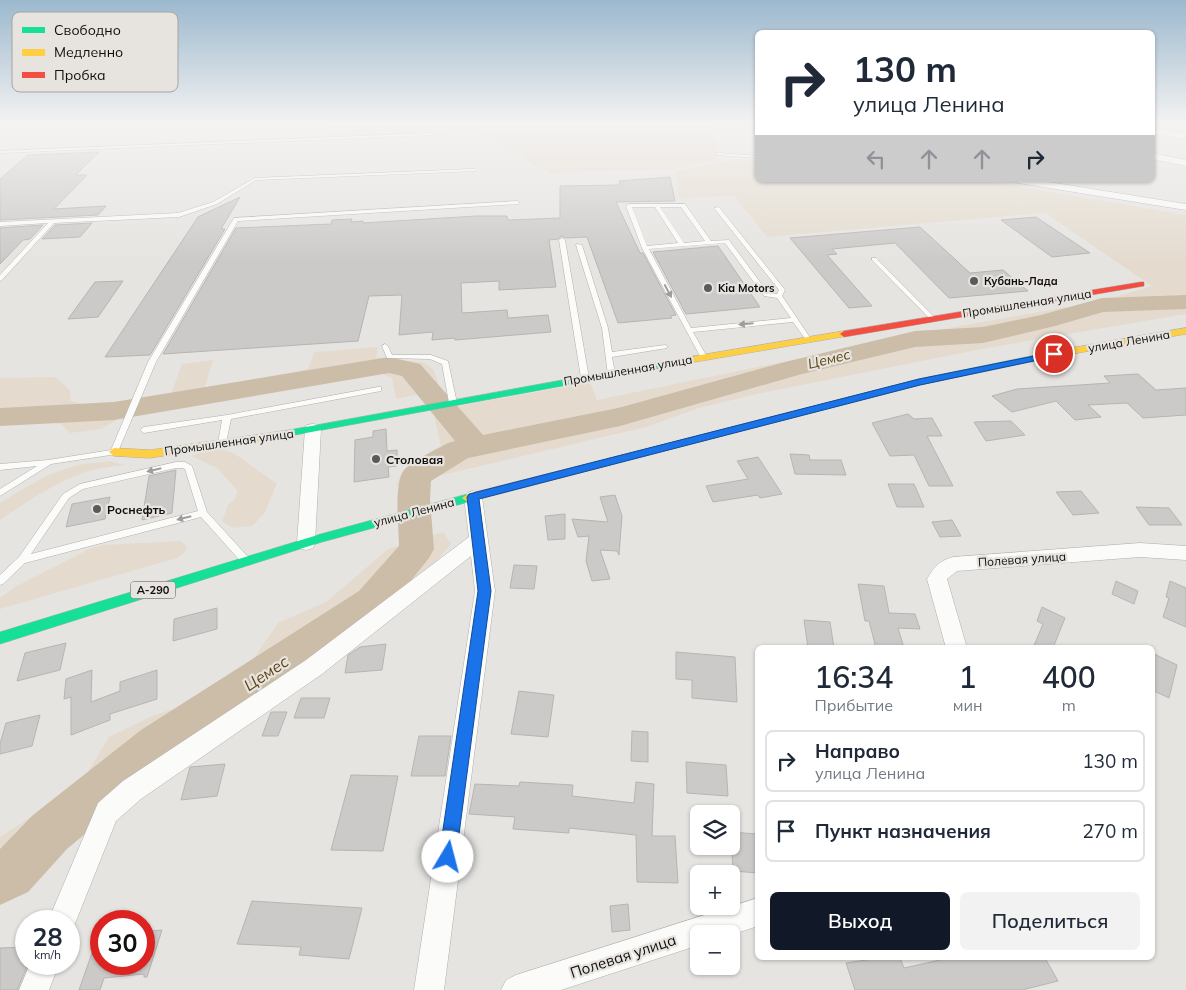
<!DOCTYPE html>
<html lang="ru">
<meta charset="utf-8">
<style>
:root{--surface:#fff;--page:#f2f2f3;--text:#1f2937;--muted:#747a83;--line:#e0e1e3;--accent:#111827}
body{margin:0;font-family:Mulish,sans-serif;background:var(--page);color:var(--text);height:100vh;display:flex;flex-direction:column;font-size:19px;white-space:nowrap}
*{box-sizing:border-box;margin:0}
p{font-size:16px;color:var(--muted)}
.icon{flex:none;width:28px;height:28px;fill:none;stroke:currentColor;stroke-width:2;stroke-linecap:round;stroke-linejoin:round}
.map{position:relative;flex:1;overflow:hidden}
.panel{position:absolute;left:755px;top:645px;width:400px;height:315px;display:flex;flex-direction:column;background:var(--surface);border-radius:8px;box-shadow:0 1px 4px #0004}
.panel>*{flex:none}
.banner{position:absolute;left:755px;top:30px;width:400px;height:152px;border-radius:8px;box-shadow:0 1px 4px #0004;background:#fff;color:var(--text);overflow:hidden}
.controls{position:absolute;left:690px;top:805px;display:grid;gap:10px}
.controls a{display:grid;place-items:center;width:50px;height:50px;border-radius:8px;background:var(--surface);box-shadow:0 1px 4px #0004;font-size:25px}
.speed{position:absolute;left:15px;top:910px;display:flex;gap:10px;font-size:25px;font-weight:700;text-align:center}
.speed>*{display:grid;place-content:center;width:65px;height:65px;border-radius:50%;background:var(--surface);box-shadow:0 1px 4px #0004;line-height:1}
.speed small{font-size:12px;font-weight:400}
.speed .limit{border:8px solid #d22;background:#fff;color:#111}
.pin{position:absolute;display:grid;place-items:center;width:42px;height:42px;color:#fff;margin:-21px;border:2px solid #fff;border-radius:50%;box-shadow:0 1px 5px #0007}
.me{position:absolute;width:55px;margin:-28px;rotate:8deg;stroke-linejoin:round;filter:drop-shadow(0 0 4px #0008)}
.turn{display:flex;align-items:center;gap:18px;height:105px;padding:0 15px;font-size:22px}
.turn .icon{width:65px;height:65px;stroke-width:2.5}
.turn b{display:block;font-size:35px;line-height:42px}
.lanes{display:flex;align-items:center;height:48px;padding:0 15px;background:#0003;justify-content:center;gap:25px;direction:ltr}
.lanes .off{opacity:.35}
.eta{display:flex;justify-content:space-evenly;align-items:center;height:85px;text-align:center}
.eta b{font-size:30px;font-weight:600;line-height:35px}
.primary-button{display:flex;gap:10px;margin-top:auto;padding:10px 15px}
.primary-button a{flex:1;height:58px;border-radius:8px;background:var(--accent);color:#fff;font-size:20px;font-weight:600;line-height:58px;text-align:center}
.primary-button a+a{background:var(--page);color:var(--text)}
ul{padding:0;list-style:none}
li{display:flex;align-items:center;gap:15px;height:62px;margin:0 10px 8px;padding:0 5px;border:2px solid var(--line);border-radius:8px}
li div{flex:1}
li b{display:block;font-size:19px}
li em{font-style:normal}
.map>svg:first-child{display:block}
.green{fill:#e4dbce}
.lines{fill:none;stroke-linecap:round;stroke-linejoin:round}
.river{fill:#cbbda8;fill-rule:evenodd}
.building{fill:#cccac8;stroke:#b6b5b2}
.lane-casing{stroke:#b0afad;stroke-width:1}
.street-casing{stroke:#b0afad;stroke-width:1}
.fast-casing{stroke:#b0afad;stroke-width:1}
.slow-casing{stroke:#b0afad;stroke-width:1}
.jam-casing{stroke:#b0afad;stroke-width:1}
.lane{fill:#fbfbfa;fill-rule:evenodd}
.street{fill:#fbfbfa;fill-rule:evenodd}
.fast{fill:#16e098;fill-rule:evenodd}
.slow{fill:#ffcf43;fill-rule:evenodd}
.jam{fill:#f24e42;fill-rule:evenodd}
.oneway{fill:#9d9d9c}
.route{fill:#1a73e8;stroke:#114b97}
.poi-dot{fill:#5b5a58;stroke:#e7e4e0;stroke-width:2}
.labels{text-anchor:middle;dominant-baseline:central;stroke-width:4.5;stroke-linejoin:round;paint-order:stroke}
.far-poi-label{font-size:11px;font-weight:bold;fill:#100f0e;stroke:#e7e4e0;text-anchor:start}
.shield{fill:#e7e4e0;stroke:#504f4d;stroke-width:1}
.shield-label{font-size:11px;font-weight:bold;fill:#100f0e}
.street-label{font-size:12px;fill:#100f0e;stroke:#e7e4e0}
.poi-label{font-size:12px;font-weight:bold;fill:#100f0e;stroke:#e7e4e0;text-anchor:start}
.water-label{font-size:14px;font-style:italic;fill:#5e420f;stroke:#e7e4e0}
.near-street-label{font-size:15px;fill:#100f0e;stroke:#e7e4e0}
.near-water-label{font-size:16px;font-style:italic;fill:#5e420f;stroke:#e7e4e0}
.key{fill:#e7e4e0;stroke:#a6a4a1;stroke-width:1}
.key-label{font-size:14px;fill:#100f0e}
</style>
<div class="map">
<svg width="1186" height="990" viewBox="0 0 1186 990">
<rect width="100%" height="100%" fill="#e6e4e1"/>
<g class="green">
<polygon points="330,124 705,124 718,147 716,160 675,169 588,171 551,174 479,134 330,140"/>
<polygon points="757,160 758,180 979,180 1186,215 1186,314 987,348 757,394 699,408 646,427 396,486 403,470 441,446 433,411 590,382 597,400 954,327 1101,301 1152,286 1045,213 767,237 734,196 679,198 676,171 726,161"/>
<polygon points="378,347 376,358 423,362 434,370 440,390 396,399 392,378 381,373 239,398 242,382 308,369 314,352"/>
<polygon points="213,360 204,389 230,385 226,401 135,414 141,400 170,397 182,364"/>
<polygon points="55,377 70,390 71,401 88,406 117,406 122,417 101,429 70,433 61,424 34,422 0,424 0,378"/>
<polygon points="217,447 235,454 277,484 264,514 252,526 233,528 222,521 228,505 234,500 238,491 217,468 191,456"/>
<path d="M109,461L125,465C111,467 96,468 83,473C53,484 26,502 0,520V503C22,489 48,473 74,466C85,463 97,463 109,461Z"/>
<polygon points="443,532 451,544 427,572 91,822 46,863 21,877 0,880 0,837 80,785 109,737 152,716 195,702 252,661 278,623 326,602 388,549"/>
<polygon points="180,541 187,546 185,552 177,558 0,609 0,598 15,587 89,549 102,545"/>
</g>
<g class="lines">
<path class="river" d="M1186,295V309L1103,312L1055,326L983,343L915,347L802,374L620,426L468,458L431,481L430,499L434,549L429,558L385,613L173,760L67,849L28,892L0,905V849L33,815L141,730L359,591L399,546C399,528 393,481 405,469C412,461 437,449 448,443L455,441L402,376L389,373L114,420L0,426V408L114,402L389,357L420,364L483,435L618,408L785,362L915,331L983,327L1041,315L1102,298Z"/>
</g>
<g class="building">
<polygon points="99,152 76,175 87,175 54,209 106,206 98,215 0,220 0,179 28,155"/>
<polygon points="670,177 675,201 616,202 640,253 643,253 676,315 670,316 672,318 618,323 587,237 566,238 561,236 558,239 549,240 556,287 499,290 499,281 461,283 462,313 507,310 508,318 548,315 551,332 455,340 455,338 432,340 433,332 399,335 402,295 369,296 358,341 163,354 236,228 331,224 332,220 352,219 351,222 363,221 363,223 476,216 507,216 508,220 560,218 560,186 620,185 619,181"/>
<polygon points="240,197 221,229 225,229 150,355 105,357 198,217"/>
<polygon points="1036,217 1090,253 1052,257 1001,220"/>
<polygon points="92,223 80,237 42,239 55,225"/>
<polygon points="43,225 30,239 23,240 0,264 0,228"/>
<polygon points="920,227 970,273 1003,270 1028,291 949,298 895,243 832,249 837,254 827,255 872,306 849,308 790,238"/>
<polygon points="718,246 760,307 686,314 653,252"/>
<polygon points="123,281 98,317 68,319 95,282"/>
<polygon points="1138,374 1156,390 1186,388 1186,415 1143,418 1127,403 1088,405 1101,417 1075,420 1056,401 1012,412 992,396 1017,389 1110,383 1104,376"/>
<polygon points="908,414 914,419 932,418 942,436 927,436 953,486 929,486 914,455 890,456 872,423"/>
<polygon points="1011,421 1025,435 986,441 974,422"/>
<polygon points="386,429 387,451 397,450 397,466 388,467 389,477 354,482 355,440 373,437 373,431"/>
<polygon points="790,454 809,455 810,460 841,460 846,475 795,474"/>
<polygon points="758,457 782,494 760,498 758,495 713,502 706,486 748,479 737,461"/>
<polygon points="176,470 172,513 142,520 149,476"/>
<polygon points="888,484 914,484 924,507 897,507"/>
<polygon points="1081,491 1099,513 1073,515 1056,492"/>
<polygon points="615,495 622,516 619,555 617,551 600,550 610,579 592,581 586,561 589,536 578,537 572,519 608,522 600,497"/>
<polygon points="110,497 105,519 66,527 72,504"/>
<polygon points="1136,507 1169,508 1182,525 1149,525"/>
<polygon points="565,514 565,539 548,540 545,516"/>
<polygon points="952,520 961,536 940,537 932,522"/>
<polygon points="514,565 537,566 534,589 510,588"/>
<polygon points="1116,581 1138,591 1134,604 1112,594"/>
<polygon points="1170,581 1186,588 1186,627 1163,617 1169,598 1166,597"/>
<polygon points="858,584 884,586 889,613 915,614 920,629 898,628 904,648 876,648 869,621 865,621"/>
<polygon points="1042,607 1065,618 1053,648 1033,648 1043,624 1037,621"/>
<polygon points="217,608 217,629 173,641 174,619"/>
<polygon points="804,620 830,622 834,648 808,648"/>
<polygon points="66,643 60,670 17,681 25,653"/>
<polygon points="386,644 382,670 345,673 348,655 360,647"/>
<polygon points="676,652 735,657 737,702 692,698 692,680 676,679"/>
<polygon points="1152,653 1177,665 1169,698 1152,690"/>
<polygon points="92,670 91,702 120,691 120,682 157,670 157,699 110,714 110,720 71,735 71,697 64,699 66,679"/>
<polygon points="519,691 554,695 548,737 511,734"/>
<polygon points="301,698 330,698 324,718 294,718"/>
<polygon points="271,712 287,712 278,736 262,736"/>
<polygon points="40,715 32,746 0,754 0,744 6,723"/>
<polygon points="632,731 648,732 648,762 631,761"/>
<polygon points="419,736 451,736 445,776 411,776"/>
<polygon points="686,762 726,765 728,796 687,793"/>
<polygon points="225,764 217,796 181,800 190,767"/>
<polygon points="351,775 398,776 383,851 331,850"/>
<polygon points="520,782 573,785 572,796 634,803 636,782 654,784 652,836 675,836 678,883 637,882 636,835 569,828 569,833 513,829 515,817 469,814 475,784 519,786"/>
<polygon points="731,832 756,834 758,873 733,871"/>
<polygon points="252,901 362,908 349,959 299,955 301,947 237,944"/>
<polygon points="628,904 630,930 612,932 610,906"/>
<polygon points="162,930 147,977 144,977 144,974 104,978 100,990 79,990 99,933 101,934 101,964 144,964 144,932"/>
<polygon points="26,947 26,964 28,964 17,990 0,990 0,948"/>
<polygon points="879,958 900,958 904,968 949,958 1045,958 1058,981 1022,990 855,990 846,963"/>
</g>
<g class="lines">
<defs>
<g id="lane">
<polygon points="435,133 433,135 0,153 0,151"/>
<polygon points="719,153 758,156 758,158 717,155 717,153"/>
<polygon points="474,169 476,170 476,171 256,180 217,204 179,217 54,223 2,280 0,281 0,275 48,223 0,226 0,222 178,213 213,202 255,178"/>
<polygon points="517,201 519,202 519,204 238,221 156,362 117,454 51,464 0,496 0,489 37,466 0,470 0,464 48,460 111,450 148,362 234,218"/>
<path d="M685,204L711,241L729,240L768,293L777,294L779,290L714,208L719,207L785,290L782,296L811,339L810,340H806L793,322L693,332L707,357L705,358H701L642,248L626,206L629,204ZM632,207H655L678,243L647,246ZM660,207H681L705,241L684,243ZM725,243L764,296L777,298L791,318L691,328L649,249Z"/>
<polygon points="562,238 565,240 589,378 585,380 581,378 559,240"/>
<polygon points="577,244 582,245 608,328 612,352 665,345 667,346 667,348 612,357 615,373 611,375 608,375 602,328 576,245"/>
<polygon points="872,258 876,258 934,317 934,319 930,319 872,260"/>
<polygon points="385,344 388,346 392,355 431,355 448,361 457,403 456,405 450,405 449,403 442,364 430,359 387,358 382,346"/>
<polygon points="378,387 381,387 381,391 231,419 226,443 222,446 218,443 222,420 144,433 140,430 144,427 227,415"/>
<path d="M176,462H185L192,466L207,512L249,558L251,561L249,564H243L201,517L25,563L3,584L0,585V575L19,557L63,494L80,484ZM176,468H183L185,469L198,511L31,554L69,498L83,489Z"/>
</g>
<g id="street">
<polygon points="1152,128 1186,133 1186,139 1152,133"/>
<polygon points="1152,153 1186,160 1186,166 1152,159"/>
<polygon points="1013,180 1036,180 1186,204 1186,210 1018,183"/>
<polygon points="313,424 319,425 321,429 315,543 313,548 306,550 299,548 297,543 305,429 307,425"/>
<polygon points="473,491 479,493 482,497 495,591 444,990 414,990 475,591 471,556 322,674 141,799 116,821 72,931 69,932 69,921 48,921 98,803 123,781 306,660 469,537 464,497 467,493"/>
<path d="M1140,543L1186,546V560L1140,557L957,571L947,579L967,648H946L927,579C934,567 939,561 953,557Z"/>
<polygon points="758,898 758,926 731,935 699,934 699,945 561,990 501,990 506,980 516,975"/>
<polygon points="30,964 59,964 49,990 19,990"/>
</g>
<g id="fast">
<polygon points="1066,349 1069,350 1069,354 920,385 714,438 709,435 714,432 919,379"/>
<polygon points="695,356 700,359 698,361 284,437 279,434 284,431"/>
<polygon points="468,494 472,495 474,498 472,501 322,542 0,644 0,632 321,534"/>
</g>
<g id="slow">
<polygon points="1186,328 1186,334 1066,355 1062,352 1066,349"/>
<polygon points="844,331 847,332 847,336 695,362 690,359 695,356"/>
<polygon points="284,431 288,432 289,434 288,436 150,458 114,456 109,452 114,448 150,450"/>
<polygon points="714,432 718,433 719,435 718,437 468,502 462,498 468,494"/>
</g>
<polygon id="jam" points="1141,282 1144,282 1144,286 844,337 840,334 844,331"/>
</defs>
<use href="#lane" class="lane-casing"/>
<use href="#street" class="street-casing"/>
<use href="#fast" class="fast-casing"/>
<use href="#slow" class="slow-casing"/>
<use href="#jam" class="jam-casing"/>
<use href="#lane" class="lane"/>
<use href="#street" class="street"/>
<use href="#fast" class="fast"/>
<use href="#slow" class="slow"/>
<use href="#jam" class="jam"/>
</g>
<defs><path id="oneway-solid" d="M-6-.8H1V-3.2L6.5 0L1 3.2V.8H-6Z" transform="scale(1.25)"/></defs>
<g class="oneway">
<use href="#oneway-solid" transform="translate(668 291) rotate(62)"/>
<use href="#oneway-solid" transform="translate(746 324) rotate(175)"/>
<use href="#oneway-solid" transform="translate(154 470) rotate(167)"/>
<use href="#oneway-solid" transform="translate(184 518) rotate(166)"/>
</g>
<linearGradient id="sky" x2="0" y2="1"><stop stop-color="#9cb8ce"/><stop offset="0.47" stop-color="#f4f3f2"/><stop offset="1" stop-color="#f4f3f2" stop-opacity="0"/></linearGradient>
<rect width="1186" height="262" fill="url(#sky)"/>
<polygon class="route" points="1054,352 1058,354 1057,356 920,385 479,499 491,591 456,857 454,863 448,866 442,863 439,857 478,591 467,497 469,494 919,379"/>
<g class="poi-dot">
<circle cx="974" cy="281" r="5"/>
<circle cx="708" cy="288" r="5"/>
<circle cx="376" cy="459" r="5"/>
<circle cx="97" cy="509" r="5"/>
</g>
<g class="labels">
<g class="far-poi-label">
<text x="984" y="281">Кубань-Лада</text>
<text x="718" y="288">Kia Motors</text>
</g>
<rect class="shield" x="130.5" y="581.5" width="45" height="17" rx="4"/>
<g class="shield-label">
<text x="153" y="590">А-290</text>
</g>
<g class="street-label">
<text transform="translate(1027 303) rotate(-9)">Промышленная улица</text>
<text transform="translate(1129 341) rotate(-10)">улица Ленина</text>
<text transform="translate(628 370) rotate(-10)">Промышленная улица</text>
<text transform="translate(229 442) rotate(-8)">Промышленная улица</text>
<text transform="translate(414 512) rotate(-15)">улица Ленина</text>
<text transform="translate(1022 559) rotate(-4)">Полевая улица</text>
</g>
<g class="poi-label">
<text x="386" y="459">Столовая</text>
<text x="107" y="509">Роснефть</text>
</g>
<g class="water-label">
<text transform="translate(829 359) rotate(-14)">Цемес</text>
</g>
<g class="near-street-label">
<text transform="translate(623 956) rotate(-18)">Полевая улица</text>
</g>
<g class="near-water-label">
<text transform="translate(266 673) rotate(-34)">Цемес</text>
</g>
</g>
<rect x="12" y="12" width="166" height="80" rx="8" class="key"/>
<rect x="22" y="27" width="23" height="6" fill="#16e098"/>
<rect x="22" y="49" width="23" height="7" fill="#ffcf43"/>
<rect x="22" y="72" width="23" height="6" fill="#f24e42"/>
<g class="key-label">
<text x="54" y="35">Свободно</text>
<text x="54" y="57">Медленно</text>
<text x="54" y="80">Пробка</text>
</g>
</svg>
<div class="controls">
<a><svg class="icon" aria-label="layers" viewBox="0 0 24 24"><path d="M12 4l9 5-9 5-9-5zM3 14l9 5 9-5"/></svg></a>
<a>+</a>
<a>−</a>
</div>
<div class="speed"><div>28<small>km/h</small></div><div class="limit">30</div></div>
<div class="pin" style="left:1054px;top:354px;background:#d93025"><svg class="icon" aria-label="arrive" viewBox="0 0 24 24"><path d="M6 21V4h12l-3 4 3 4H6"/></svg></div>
<svg class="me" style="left:448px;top:857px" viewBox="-20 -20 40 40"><circle r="19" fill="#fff"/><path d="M0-13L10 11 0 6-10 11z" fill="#1a73e8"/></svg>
<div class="banner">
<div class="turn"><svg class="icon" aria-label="right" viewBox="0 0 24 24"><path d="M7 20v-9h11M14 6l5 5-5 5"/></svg><div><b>130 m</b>улица Ленина</div></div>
<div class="lanes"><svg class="icon off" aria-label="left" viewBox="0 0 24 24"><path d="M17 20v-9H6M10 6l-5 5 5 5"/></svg><svg class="icon off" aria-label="ahead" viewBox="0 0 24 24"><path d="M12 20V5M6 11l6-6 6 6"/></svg><svg class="icon off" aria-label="ahead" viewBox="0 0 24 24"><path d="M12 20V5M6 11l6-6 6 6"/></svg><svg class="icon" aria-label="right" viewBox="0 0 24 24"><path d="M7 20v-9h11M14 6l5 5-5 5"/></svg></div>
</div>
<section class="panel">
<div class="eta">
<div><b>16:34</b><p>Прибытие</p></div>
<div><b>1</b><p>мин</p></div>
<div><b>400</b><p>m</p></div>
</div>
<ul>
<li><svg class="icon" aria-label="right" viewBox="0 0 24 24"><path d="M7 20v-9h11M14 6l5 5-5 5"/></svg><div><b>Направо</b><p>улица Ленина</p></div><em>130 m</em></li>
<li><svg class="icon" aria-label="arrive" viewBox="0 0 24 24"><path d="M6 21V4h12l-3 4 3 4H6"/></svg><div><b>Пункт назначения</b></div><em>270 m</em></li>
</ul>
<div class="primary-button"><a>Выход</a><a>Поделиться</a></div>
</section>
</div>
